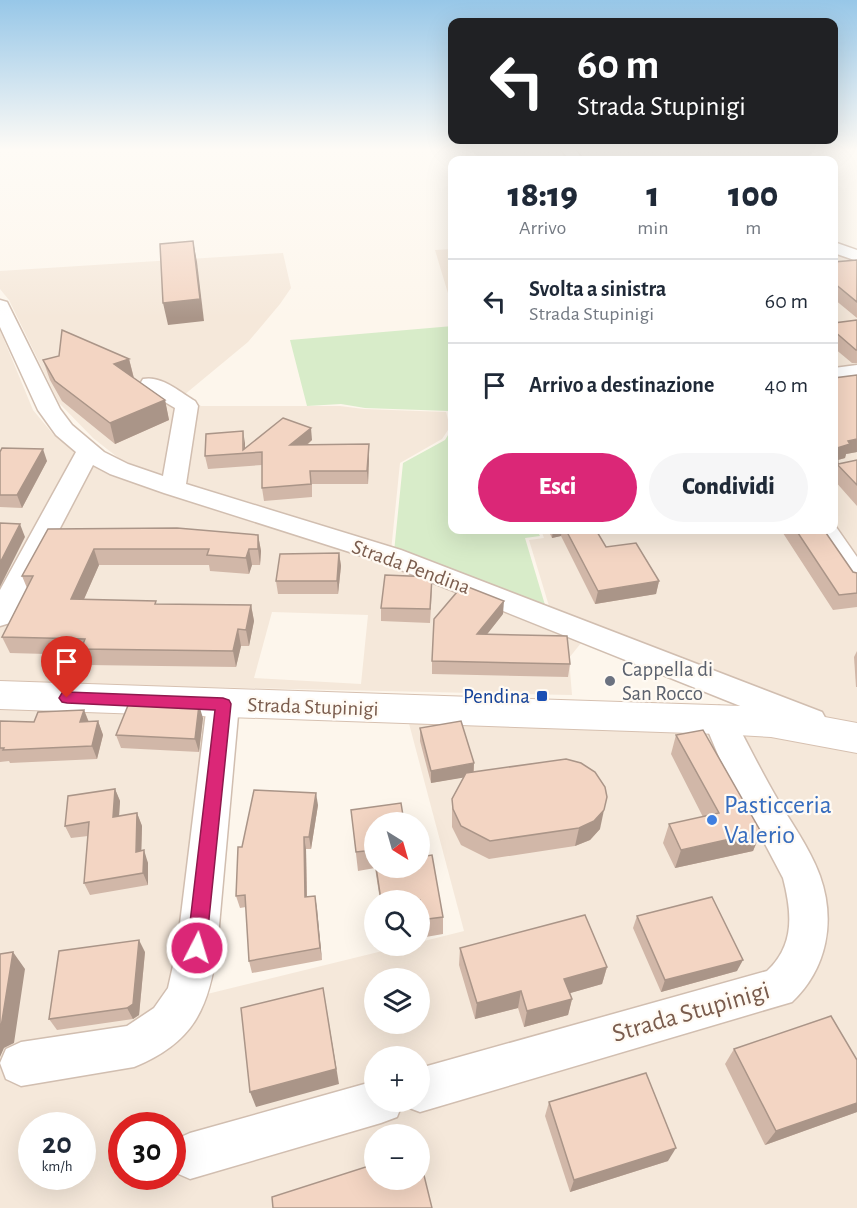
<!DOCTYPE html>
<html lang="it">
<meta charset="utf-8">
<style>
:root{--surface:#fff;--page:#f6f6f7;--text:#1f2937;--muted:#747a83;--line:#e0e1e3;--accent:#db2777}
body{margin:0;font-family:"Alegreya Sans",sans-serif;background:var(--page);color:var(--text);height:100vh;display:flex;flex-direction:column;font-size:22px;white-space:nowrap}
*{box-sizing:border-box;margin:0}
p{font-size:20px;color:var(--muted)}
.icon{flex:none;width:33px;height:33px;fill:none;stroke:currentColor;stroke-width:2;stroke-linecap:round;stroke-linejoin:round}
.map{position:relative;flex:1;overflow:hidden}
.sheet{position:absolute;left:448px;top:156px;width:390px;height:378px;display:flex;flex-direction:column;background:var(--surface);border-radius:12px;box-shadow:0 6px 24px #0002}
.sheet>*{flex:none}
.guide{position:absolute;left:448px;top:18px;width:390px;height:126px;border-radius:12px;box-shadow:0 6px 24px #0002;background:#202124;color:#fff;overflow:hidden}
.needle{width:39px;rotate:143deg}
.tools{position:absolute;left:364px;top:812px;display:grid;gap:12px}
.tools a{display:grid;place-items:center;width:66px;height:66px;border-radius:50%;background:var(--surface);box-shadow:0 6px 24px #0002;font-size:30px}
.speed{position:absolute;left:18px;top:1112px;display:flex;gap:12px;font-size:30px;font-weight:700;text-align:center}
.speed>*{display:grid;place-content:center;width:78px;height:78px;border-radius:50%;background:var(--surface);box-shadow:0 6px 24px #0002;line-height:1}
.speed small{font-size:15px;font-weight:400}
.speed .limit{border:9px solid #d22;background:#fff;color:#111}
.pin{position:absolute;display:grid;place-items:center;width:51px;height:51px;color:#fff;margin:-62px -26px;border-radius:50% 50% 50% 0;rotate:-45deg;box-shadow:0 0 6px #0007}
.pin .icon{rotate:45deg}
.me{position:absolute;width:66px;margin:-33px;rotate:5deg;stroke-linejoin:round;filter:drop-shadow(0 0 4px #0008)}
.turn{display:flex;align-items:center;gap:21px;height:126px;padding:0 30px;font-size:27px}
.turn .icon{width:78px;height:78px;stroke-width:2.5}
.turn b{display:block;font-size:42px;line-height:51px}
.eta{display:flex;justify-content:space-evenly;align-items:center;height:102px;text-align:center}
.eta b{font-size:36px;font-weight:800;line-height:42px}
.primary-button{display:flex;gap:12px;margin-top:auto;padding:12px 30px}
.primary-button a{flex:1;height:69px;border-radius:36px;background:var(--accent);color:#fff;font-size:24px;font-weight:800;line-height:69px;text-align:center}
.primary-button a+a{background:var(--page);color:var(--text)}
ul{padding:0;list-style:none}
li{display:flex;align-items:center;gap:18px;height:84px;padding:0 30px;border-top:2px solid var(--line)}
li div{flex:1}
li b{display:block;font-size:22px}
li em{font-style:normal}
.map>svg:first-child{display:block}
.residential{fill:#f5e8da;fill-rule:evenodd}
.green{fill:#d8ecc9}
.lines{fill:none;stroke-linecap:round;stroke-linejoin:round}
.street-casing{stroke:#d1beb0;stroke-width:3}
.secondary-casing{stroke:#d6c0b0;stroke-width:2}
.street{fill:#fff;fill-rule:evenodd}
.secondary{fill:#fff;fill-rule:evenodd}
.wall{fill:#d1b7a8}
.shaded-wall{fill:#aa9588}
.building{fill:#f3d5c3;stroke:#aa9588;stroke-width:1.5}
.route{fill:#db2777;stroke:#8e194d;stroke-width:1.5}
.worship-dot{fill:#6b7280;stroke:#fffaf3;stroke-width:2}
.transit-dot{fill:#1a4fb4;stroke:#fffaf3;stroke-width:2}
.shop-dot{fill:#3f7fe0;stroke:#fffaf3;stroke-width:2}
.labels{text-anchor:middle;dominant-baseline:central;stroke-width:4.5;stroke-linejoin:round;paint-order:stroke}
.street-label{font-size:21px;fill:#7a5c4d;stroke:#fffaf3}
.worship-label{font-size:21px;fill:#5b616d;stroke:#fffaf3;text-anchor:start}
.transit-label{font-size:21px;fill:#164399;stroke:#fffaf3;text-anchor:end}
.near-shop-label{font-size:26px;fill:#366cbe;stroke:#fffaf3;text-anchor:start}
.near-street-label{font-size:26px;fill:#7a5c4d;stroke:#fffaf3}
</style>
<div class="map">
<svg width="857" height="1208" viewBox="0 0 857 1208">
<rect width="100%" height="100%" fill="#fdf6ec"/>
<g class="residential">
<polygon points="834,243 857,252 857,736 552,616 529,540 544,538 541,530 834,530"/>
<polygon points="453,249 453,300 450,300 435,250"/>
<polygon points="283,253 291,288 280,304 248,342 184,395 201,406 340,406 364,409 446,412 450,427 442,439 400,463 391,551 175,480 121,460 93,438 59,403 9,300 0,289 0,271"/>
<path d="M0,330L33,410L53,434L88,462L111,476L386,564L581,643L569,658L572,695L0,683ZM272,612L368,615L361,684L254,678Z"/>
<path d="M0,705L230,712L203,995L407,945H420V942L464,931L407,716L857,739V1208H0ZM375,978H420V1023H375ZM375,1056H420V1101H375ZM32,1125H82V1176H32ZM122,1125H172V1176H122ZM375,1134H420V1179H375Z"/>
</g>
<polygon class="green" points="453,326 453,530 537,530 540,536 525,538 548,615 394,552 403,463 445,440 453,427 449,411 365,408 341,404 307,406 290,340"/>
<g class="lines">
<defs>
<g id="street">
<polygon points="561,149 575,149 583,160 569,160"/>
<polygon points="834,242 857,250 857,261 834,253"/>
<path d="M0,300L7,302L9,306L60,409L72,425L104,452L128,464L163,476L175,408L143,389L140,384L143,379C161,375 180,392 195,401L198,406L186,484L401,550L822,712L827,721L822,730L811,734L800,730L381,562L164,493L110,474L93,465L14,616L10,623L0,626V590L76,452L56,435L38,410L0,327Z"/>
<polygon points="857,365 857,377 834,380 834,368"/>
<polygon points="834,524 857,557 857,586 847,584 812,530 834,530"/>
<path d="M223,692L234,695L239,704L217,948C209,1009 193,1043 134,1067L21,1086L6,1079L0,1063L6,1049L21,1042L127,1026L154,1008L168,988L177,948L207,704L212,695Z"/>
<path d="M719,706L730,710C745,739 759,767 775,795C790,821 810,848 820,876C836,921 827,969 792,1002L420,1112L404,1106L403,1102L397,1117L381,1123L190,1179L174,1172V1140L190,1133L375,1081V1101H420V1068L767,971C795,945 792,913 783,878L719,757L703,719L708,710Z"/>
</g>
<polygon id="secondary" points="0,681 771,707 857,723 857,753 771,737 719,734 0,709"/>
</defs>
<use href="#street" class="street-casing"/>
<use href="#secondary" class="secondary-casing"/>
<use href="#street" class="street"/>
<use href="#secondary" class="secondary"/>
</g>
<g class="wall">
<polygon points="857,260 857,318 834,299 834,262"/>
<polygon points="857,320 857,363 852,363 834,348 834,323"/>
<polygon points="129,359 134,378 165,400 169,420 115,444 62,401 50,380 43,360"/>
<polygon points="857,375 857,452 846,454 845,458 838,460 838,464 857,460 857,506 834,480 834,378"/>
<polygon points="312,440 307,445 369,444 369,457 368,484 312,484 312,497 264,501 262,488 262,465 208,469 205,456 245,443 245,449"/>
<polygon points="0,452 47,461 22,508 0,507"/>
<polygon points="48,529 258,535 261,551 260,565 252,565 249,574 210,571 209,565 99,565 84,599 156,604 251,605 254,621 249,646 241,646 236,667 87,665 83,655 10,653 2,637 27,588 22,576"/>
<polygon points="548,530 596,530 606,547 659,581 656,594 595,604 561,536 552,538"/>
<polygon points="781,530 824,530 853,572 857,573 857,607 833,610"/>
<polygon points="339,553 341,566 338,594 278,594 276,581"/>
<polygon points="432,590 430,623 381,621 381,608"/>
<polygon points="503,614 487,634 570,664 568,677 432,674 432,661"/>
<polygon points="857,651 857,687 856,687 854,657"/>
<polygon points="84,710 89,722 98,721 103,735 97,759 10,763 9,761 0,762 0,721 34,722"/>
<polygon points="203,718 199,752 121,748 116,735"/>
<polygon points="420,728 474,763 474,772 600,829 590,840 575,846 489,859 461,845 452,827 452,799 464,777 431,783 420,741"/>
<polygon points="676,735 761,832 753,851 675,868 663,843 669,824 703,817 671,754"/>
<polygon points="115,789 120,801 119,816 137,813 142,826 141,851 148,863 148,885 90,895 84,883 88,836 71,838 65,826"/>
<polygon points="318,805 311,849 306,849 307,897 315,896 322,960 252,973 249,961 246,907 240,908 236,896 242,847"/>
<polygon points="351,810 375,822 375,867 420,867 443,917 443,934 420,938 420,900 380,900 375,868 358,871"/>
<polygon points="637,916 737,971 661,992 633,928"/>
<polygon points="460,948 607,967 602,984 570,993 572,999 568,1015 524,1027 518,1008 475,1019 459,965"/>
<polygon points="145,952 139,1015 133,1019 57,1030 49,1019"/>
<polygon points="734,1049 857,1060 857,1112 765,1145 725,1064"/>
<polygon points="549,1102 668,1161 570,1192 545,1116"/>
</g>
<g class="shaded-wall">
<polygon points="193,241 197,262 204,321 168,325 163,303"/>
<polygon points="129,359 134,379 114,364"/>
<polygon points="165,400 169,420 115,444 110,423"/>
<polygon points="311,428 312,440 292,457 290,445"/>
<polygon points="243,431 245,443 245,453 244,453"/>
<polygon points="857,439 857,452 846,454 845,458 834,461 837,448 848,441"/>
<polygon points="369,444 369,457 368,484 367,471"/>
<polygon points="43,449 47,461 22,508 17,495"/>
<polygon points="20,524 25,537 0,587 0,563"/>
<polygon points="553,530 562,530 561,536 552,538"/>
<polygon points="258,535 261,551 260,565 258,549"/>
<polygon points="94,549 99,565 77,615 71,599"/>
<polygon points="249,549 252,565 249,574 246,558"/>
<polygon points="339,553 341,566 338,594 337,581"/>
<polygon points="659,581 656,594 595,604 598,591"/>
<polygon points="504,601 503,614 477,647 477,634"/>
<polygon points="251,605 254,621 249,646 246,630"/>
<polygon points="238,629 241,646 236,667 233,651"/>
<polygon points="199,705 203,718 199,752 195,739"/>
<polygon points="84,710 89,723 80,722"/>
<polygon points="98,721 103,735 97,759 92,746"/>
<polygon points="474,763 473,776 431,783 431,771"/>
<polygon points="115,789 120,801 118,830 113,817"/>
<polygon points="316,793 318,805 311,849 309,837"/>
<polygon points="604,810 600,829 590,840 575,846 579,828"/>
<polygon points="137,813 142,826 141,864 136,852"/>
<polygon points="761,832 753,851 675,868 681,850"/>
<polygon points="304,837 306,849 307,910 305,897"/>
<polygon points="144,850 148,863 148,885 143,873"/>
<polygon points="315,896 317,908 322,960 320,948"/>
<polygon points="139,940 145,952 139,1015 133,1019 127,1008"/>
<polygon points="13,952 25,969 14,1043 4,1048 0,1057 0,1028"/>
<polygon points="743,960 737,971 661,992 665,980"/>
<polygon points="607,967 602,984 560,996 564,979"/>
<polygon points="323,988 339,1084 256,1107 250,1092"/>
<polygon points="521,991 518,1008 475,1019 477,1003"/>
<polygon points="572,999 568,1015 524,1027 527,1011"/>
<polygon points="857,1103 857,1112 765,1145 776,1131"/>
<polygon points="676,1148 668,1161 570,1192 574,1180"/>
</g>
<g class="building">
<polygon points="193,241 200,299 163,303 160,244"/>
<polygon points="857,260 857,302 834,283 834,262"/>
<polygon points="857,320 857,350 856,350 834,331 834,323"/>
<polygon points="62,330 129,359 114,364 165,400 110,423 55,381 43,360 59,356"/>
<polygon points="857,375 857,439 848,441 850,444 837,448 838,464 857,460 857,485 834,461 834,378"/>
<polygon points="283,418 311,428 290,445 369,444 367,471 310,471 311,484 262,488 262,452 205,456 206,434 243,431 243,450"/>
<polygon points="2,448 43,449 17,495 0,495 0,452"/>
<polygon points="0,523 20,524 0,563"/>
<polygon points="177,528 258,535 258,549 249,549 246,558 207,555 209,549 94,549 71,599 156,601 155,604 251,605 246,630 238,629 233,651 81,649 85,639 2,637 33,576 22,576 48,529"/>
<polygon points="566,530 596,530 606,547 636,543 659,581 598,591"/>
<polygon points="796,530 824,530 853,572 857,573 857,593 839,595"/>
<polygon points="339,553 337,581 276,581 280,554"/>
<polygon points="385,575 432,577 430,609 381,608"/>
<polygon points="463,585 504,601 477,634 567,636 570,664 432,661 434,619"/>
<polygon points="129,703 199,705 195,739 116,735"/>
<polygon points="84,710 80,722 98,721 92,746 3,750 4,748 0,748 0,721 34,722 38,712"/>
<polygon points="461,721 474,763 431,771 420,728"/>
<polygon points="703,730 761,832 681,850 669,824 719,813 676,735"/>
<polygon points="566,759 581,763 595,772 605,787 607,797 604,810 594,821 579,828 490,841 461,826 453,809 452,799 466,773"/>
<polygon points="115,789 113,817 137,813 136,852 144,850 143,873 84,883 89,822 65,826 68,796"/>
<polygon points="254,790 316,793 309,837 304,837 305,897 315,896 320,948 249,961 245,895 236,896 238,847 242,847"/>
<polygon points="401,803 404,822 375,822 375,858 374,850 356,852 351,810"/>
<polygon points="432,855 443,917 420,920 420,900 381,900 376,867 420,867 420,857"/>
<polygon points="712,897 743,960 665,980 637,916"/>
<polygon points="585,915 607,967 564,979 572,999 527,1011 521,991 477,1003 460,948"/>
<polygon points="139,940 133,1004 127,1008 49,1019 59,951"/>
<polygon points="13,952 1,1027 0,1028 0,954"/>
<polygon points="323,988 336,1069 250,1092 241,1008"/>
<polygon points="831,1016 857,1060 857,1103 776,1131 734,1049"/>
<polygon points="646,1073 676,1148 574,1180 549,1102"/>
<polygon points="420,1159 432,1208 273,1208 272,1197 375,1164 375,1179 420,1179"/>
</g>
<linearGradient id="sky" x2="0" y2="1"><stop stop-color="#97c7e8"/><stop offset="0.47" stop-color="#fefbf6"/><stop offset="1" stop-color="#fefbf6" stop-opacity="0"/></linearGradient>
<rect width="857" height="318" fill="url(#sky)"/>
<polygon class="route" points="67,692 223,698 229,700 231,704 206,948 203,954 197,957 190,954 187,948 215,710 67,703 62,702 59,698 62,693"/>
<circle class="worship-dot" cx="610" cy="681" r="6"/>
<rect class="transit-dot" x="536" y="690" width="12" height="12" rx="3"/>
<circle class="shop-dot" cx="712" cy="820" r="6"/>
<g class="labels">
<g class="street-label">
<text transform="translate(411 567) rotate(20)">Strada Pendina</text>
<text transform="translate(313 707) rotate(2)">Strada Stupinigi</text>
</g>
<g class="worship-label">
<text x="622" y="669">Cappella di<tspan x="622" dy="24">San Rocco</tspan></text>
</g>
<g class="transit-label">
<text x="530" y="696">Pendina</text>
</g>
<g class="near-shop-label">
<text x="724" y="805">Pasticceria<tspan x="724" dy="30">Valerio</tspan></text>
</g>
<g class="near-street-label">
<text transform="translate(691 1012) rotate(-16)">Strada Stupinigi</text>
</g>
</g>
</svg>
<div class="tools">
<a><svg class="needle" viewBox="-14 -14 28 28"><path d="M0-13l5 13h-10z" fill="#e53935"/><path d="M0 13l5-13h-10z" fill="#747a83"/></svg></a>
<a><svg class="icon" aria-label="search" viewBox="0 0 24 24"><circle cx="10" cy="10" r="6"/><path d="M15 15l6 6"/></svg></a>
<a><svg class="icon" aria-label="layers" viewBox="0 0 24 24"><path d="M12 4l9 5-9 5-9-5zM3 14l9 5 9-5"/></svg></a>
<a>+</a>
<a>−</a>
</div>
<div class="speed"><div>20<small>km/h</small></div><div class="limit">30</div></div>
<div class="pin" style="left:67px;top:698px;background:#d93025"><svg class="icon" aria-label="arrive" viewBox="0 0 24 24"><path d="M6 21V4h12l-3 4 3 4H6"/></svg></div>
<svg class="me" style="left:197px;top:948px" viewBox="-20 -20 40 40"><circle r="17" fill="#db2777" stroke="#fff" stroke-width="3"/><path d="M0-11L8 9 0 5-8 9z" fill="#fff"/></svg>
<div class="guide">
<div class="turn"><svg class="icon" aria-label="left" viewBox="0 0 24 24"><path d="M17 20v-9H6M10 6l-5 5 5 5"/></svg><div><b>60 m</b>Strada Stupinigi</div></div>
</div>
<section class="sheet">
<div class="eta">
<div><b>18:19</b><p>Arrivo</p></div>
<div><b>1</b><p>min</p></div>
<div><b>100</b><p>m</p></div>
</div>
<ul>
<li><svg class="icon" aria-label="left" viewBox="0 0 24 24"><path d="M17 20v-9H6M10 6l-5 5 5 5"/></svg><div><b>Svolta a sinistra</b><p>Strada Stupinigi</p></div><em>60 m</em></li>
<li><svg class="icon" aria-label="arrive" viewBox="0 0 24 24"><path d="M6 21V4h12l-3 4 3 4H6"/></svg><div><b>Arrivo a destinazione</b></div><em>40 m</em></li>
</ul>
<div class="primary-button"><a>Esci</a><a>Condividi</a></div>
</section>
</div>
